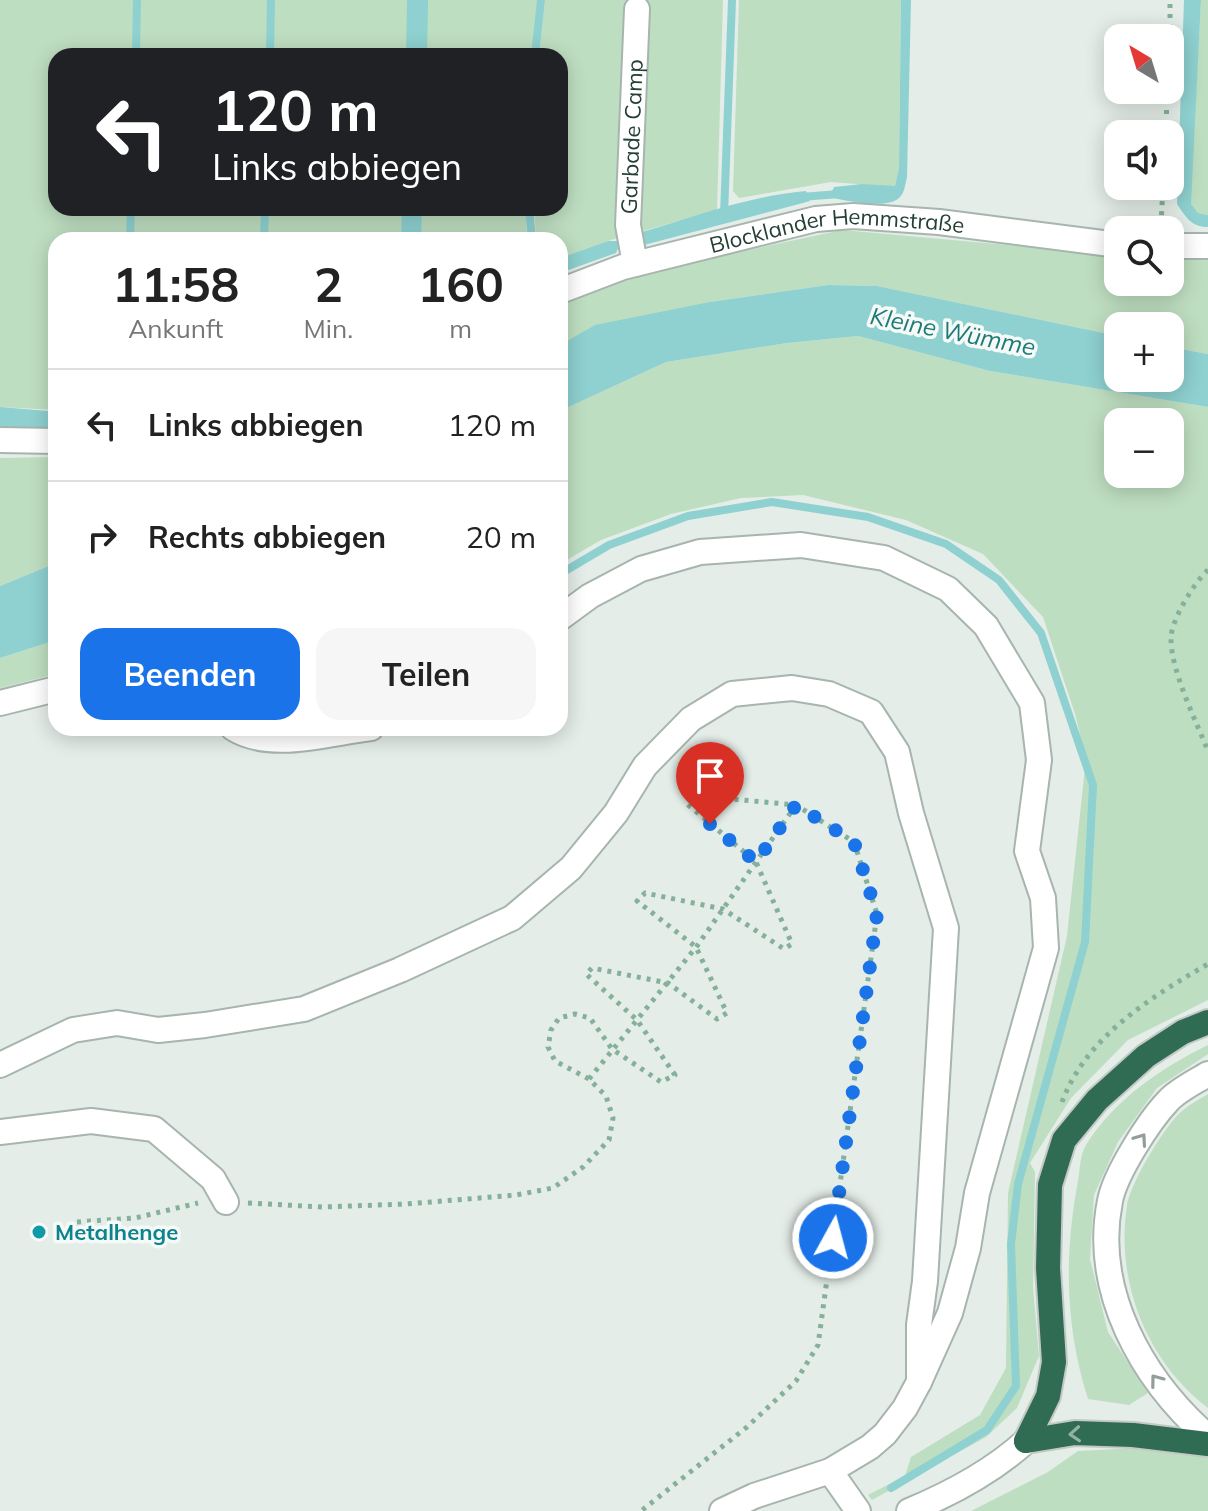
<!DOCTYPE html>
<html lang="de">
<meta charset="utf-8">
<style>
:root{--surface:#fff;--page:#f6f6f6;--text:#222;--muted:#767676;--line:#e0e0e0;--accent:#1a73e8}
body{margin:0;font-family:Mulish,sans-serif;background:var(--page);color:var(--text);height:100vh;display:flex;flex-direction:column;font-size:30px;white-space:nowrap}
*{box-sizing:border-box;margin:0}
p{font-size:26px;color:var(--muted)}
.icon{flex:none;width:44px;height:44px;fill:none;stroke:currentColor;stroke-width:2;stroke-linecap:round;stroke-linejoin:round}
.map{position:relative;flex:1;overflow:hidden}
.details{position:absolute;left:48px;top:232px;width:520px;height:504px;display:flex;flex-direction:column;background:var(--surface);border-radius:24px;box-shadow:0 4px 20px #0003}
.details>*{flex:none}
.guide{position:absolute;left:48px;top:48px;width:520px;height:168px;border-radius:24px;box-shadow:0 4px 20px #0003;background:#202124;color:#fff;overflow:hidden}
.needle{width:52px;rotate:322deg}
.buttons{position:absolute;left:1104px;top:24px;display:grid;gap:16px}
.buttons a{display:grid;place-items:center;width:80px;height:80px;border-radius:16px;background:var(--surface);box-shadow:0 4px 20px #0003;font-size:40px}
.pin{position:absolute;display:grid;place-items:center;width:68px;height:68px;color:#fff;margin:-82px -34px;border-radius:50% 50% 50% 0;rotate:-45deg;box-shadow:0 0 8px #0007}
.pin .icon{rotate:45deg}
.me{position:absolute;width:88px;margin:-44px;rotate:7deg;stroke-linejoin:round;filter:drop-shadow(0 0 6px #0008)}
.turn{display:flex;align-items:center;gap:28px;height:168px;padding:0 32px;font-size:36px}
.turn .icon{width:104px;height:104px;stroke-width:2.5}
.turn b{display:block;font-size:56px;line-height:68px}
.eta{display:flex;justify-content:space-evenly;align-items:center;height:136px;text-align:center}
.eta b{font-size:48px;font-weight:700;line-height:56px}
.primary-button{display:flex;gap:16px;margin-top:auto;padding:16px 32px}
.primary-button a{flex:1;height:92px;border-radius:24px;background:var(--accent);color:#fff;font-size:32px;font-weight:700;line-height:92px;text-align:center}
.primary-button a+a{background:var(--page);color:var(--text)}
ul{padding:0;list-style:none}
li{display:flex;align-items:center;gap:24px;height:112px;padding:0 32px;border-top:2px solid var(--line)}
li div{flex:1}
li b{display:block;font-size:30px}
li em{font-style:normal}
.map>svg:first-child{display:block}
.green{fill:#bedec1;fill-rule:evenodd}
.water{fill:#8ed1d0}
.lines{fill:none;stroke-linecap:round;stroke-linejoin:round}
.stream{stroke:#8ed1d0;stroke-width:8}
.minor-casing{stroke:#a7b5ae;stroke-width:28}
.highway-casing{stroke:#c2c9c6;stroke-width:28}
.path{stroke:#85b09b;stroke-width:5;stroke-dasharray:4 6;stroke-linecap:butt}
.minor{stroke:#fff;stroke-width:24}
.highway{stroke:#306b54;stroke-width:24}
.oneway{stroke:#929f99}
.oneway2{stroke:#92b2a5}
.route{stroke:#1a73e8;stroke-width:14;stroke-dasharray:0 25.2}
.culture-dot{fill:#0f9aa8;stroke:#f5faf6;stroke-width:3}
.labels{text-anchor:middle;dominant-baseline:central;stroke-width:7;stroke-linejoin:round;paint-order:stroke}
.street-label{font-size:22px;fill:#243f33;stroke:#f5faf6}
.culture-label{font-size:22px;font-weight:bold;fill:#0d838f;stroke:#f5faf6;text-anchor:start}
.water-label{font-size:24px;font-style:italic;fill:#1e7a7a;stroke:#f5faf6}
</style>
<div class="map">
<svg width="1208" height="1511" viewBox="0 0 1208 1511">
<rect width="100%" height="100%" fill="#e4ede8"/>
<g class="green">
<polygon points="0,0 538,0 533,56 56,56 56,208 526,208 527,240 56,240 56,410 0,407"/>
<polygon points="545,0 723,0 717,210 608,241 560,258 560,240 536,240 534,208 560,208 560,56 539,56"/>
<polygon points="739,0 901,0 899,168 895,187 831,182 739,198 733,191"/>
<polygon points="1201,0 1208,0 1208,215 1198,213 1190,204"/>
<polygon points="842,230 1118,255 1118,282 1170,282 1170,256 1208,254 1208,354 1170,347 1170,326 1118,326 1118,336 877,286 828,285 710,302 560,345 560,303 645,272"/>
<path d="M858,336L990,371L1208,407V1000L1128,1040L1071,1098L1030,1163L1035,1172L1033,1287L1039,1356L1017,1408L986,1437L872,1500L868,1495L905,1476L911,1457L980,1415L1006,1368L1008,1193L1067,936L1086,758L1075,714L1043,617L983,554L906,520L803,495L741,498L671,514L601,540L560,564V411L666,362L787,343ZM1118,422H1170V474H1118Z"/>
<polygon points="56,457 56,563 0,586 0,458"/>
<polygon points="56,640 56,674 0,688 0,658"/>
<path d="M1208,1045V1054L1157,1088L1118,1142L1094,1195L1090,1259L1108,1332L1148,1393L1129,1405L1088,1399C1065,1327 1064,1255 1078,1181C1080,1170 1080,1154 1086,1145C1114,1100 1161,1068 1208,1045Z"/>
<path d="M1208,1094V1408C1147,1362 1115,1281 1127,1206C1130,1184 1165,1125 1182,1111C1190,1104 1200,1099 1208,1094Z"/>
<polygon points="1139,1448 1208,1455 1208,1511 971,1511 1048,1472 1078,1451"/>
</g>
<g class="water">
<polygon points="407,0 428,0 427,56 406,56"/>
<path d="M901,0H911L907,177C905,184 905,192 900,197C888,210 849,201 833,198L831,194L834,187L862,184L895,186L899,168Z"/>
<path d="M1184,0H1201L1191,204L1198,213L1208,215V227C1191,227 1186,217 1177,204Z"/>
<path d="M806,191L810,201L803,203L644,245L640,239L642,232C697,216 749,196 806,191Z"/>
<polygon points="402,208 422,208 421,240 401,240"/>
<polygon points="608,241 617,241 620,244 616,253 560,273 560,258"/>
<polygon points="828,285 877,286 1118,336 1118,378 1170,378 1170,347 1208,354 1208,407 990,371 858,336 787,343 666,362 560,411 560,345 595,325 710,302"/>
<polygon points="0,407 48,411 52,429 0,428"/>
<polygon points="56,563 56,640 0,658 0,586"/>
</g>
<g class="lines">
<g class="stream">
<polyline points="136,56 137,0"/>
<polyline points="270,56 271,0"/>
<polyline points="535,56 541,0"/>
<polyline points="801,197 839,194"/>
<polyline points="529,208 532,240"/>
<polyline points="724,215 732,0"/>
<polyline points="130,240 131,208"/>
<polyline points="264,240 265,208"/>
<polyline points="560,574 609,545 688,516 772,502 868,517 946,544 999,580 1041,633 1093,785 1085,942 1018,1184 1011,1244 1016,1386 987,1430 891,1488"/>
</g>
<defs>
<g id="minor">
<polyline points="1170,246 1208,246"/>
<path id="s1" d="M635,264L628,225L637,9"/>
<path id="s2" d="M560,291L623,267L816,219L853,216L939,222L1118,245"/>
<polyline points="0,440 56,441"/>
<polyline points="560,618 590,596 641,569 700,552 801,545 884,558 948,589 986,626 1032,703 1039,760 1027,851 1043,898 1046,948 977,1193 968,1248 950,1313 919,1382 905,1408 885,1434 870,1447 830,1471 754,1496 722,1511"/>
<polyline points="0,703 56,689"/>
<path d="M233,728C271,752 328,733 371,728"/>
<polyline points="0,1065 73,1030 117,1023 158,1030 205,1025 304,1009 400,970 512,918 571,868 616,813 645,766 691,719 732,694 792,688 829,694 871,712 897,752 911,813 946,928 925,1281 919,1325 919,1382"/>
<path d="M1208,1074C1195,1082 1178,1090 1168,1101C1149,1121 1115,1174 1110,1201C1092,1291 1142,1379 1208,1437"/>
<polyline points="0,1132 91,1121 154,1129 213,1179 226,1202"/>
<polyline points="830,1471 858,1511"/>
<path d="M909,1511C950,1494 993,1471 1026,1441"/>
</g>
<g id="highway">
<polyline points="1026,1441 1048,1396 1054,1362 1048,1268 1050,1185 1064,1140 1097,1100 1146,1056 1183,1032 1208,1022"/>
<polyline points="1026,1441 1075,1433 1133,1435 1208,1444"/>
</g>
</defs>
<use href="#minor" class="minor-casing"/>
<use href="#highway" class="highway-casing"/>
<g class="path">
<polyline points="1170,38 1170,0"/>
<polyline points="1166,134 1167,90"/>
<polyline points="1161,225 1163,186"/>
<path d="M1208,570C1195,581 1170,622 1171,639C1171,671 1196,721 1208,751"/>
<polyline points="589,1079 697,946 796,805"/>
<path d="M1062,1102C1086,1037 1151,997 1208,964"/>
<polyline points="248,1203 323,1207 406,1204 516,1195 553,1188 583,1167 609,1140 613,1118 606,1096 589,1079 555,1061 548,1047 551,1030 559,1018 575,1014 590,1018 612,1049 661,1082 675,1075 637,1020 586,974 592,968 668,983 717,1019 727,1013 696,947 637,901 645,893 723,909 784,949 792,944 756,862 687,804 689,795 796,805 854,842 877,914 818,1345 796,1381 747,1427 641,1511"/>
<polyline points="77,1222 135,1218 198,1203"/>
</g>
<use href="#minor" class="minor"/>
<use href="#highway" class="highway"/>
</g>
<defs><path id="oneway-chevron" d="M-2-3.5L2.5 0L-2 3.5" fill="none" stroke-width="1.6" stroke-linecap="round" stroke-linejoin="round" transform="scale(2)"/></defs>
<g class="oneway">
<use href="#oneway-chevron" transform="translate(1141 1139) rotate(-55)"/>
<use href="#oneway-chevron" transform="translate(1156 1380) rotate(-127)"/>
</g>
<use class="oneway2" href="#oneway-chevron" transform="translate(1075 1434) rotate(176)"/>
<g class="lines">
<polyline class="route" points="710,824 756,862 796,805 854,842 877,914 833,1238"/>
</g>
<circle class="culture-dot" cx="39" cy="1232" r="8"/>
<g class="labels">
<g class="street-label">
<text stroke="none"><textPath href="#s1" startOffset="128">Garbade Camp</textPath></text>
<text stroke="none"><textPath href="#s2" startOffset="286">Blocklander Hemmstraße</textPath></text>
</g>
<g class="culture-label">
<text x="55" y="1232">Metalhenge</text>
</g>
<g class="water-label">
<text transform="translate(953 331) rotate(11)">Kleine Wümme</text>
</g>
</g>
</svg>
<div class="buttons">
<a><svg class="needle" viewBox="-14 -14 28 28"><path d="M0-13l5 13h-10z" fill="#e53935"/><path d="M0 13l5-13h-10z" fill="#767676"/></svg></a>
<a><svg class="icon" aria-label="sound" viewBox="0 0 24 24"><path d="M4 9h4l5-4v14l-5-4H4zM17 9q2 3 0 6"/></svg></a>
<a><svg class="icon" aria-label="search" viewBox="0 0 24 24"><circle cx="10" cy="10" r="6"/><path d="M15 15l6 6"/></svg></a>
<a>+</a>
<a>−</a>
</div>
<div class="pin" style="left:710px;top:824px;background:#d93025"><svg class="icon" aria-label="arrive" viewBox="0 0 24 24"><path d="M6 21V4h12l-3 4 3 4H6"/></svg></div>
<svg class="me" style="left:833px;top:1238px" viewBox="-20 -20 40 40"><circle r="17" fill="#1a73e8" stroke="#fff" stroke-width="3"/><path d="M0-11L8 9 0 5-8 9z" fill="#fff"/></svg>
<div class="guide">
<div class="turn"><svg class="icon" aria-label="left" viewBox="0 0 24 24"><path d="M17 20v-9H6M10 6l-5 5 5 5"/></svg><div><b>120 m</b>Links abbiegen</div></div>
</div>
<section class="details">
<div class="eta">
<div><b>11:58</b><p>Ankunft</p></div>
<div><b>2</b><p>Min.</p></div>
<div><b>160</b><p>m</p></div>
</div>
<ul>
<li><svg class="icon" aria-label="left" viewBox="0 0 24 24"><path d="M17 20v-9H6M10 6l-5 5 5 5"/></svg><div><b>Links abbiegen</b></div><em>120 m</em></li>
<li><svg class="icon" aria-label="right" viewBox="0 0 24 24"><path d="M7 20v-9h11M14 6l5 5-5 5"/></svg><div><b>Rechts abbiegen</b></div><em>20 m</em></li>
</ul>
<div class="primary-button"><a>Beenden</a><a>Teilen</a></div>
</section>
</div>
